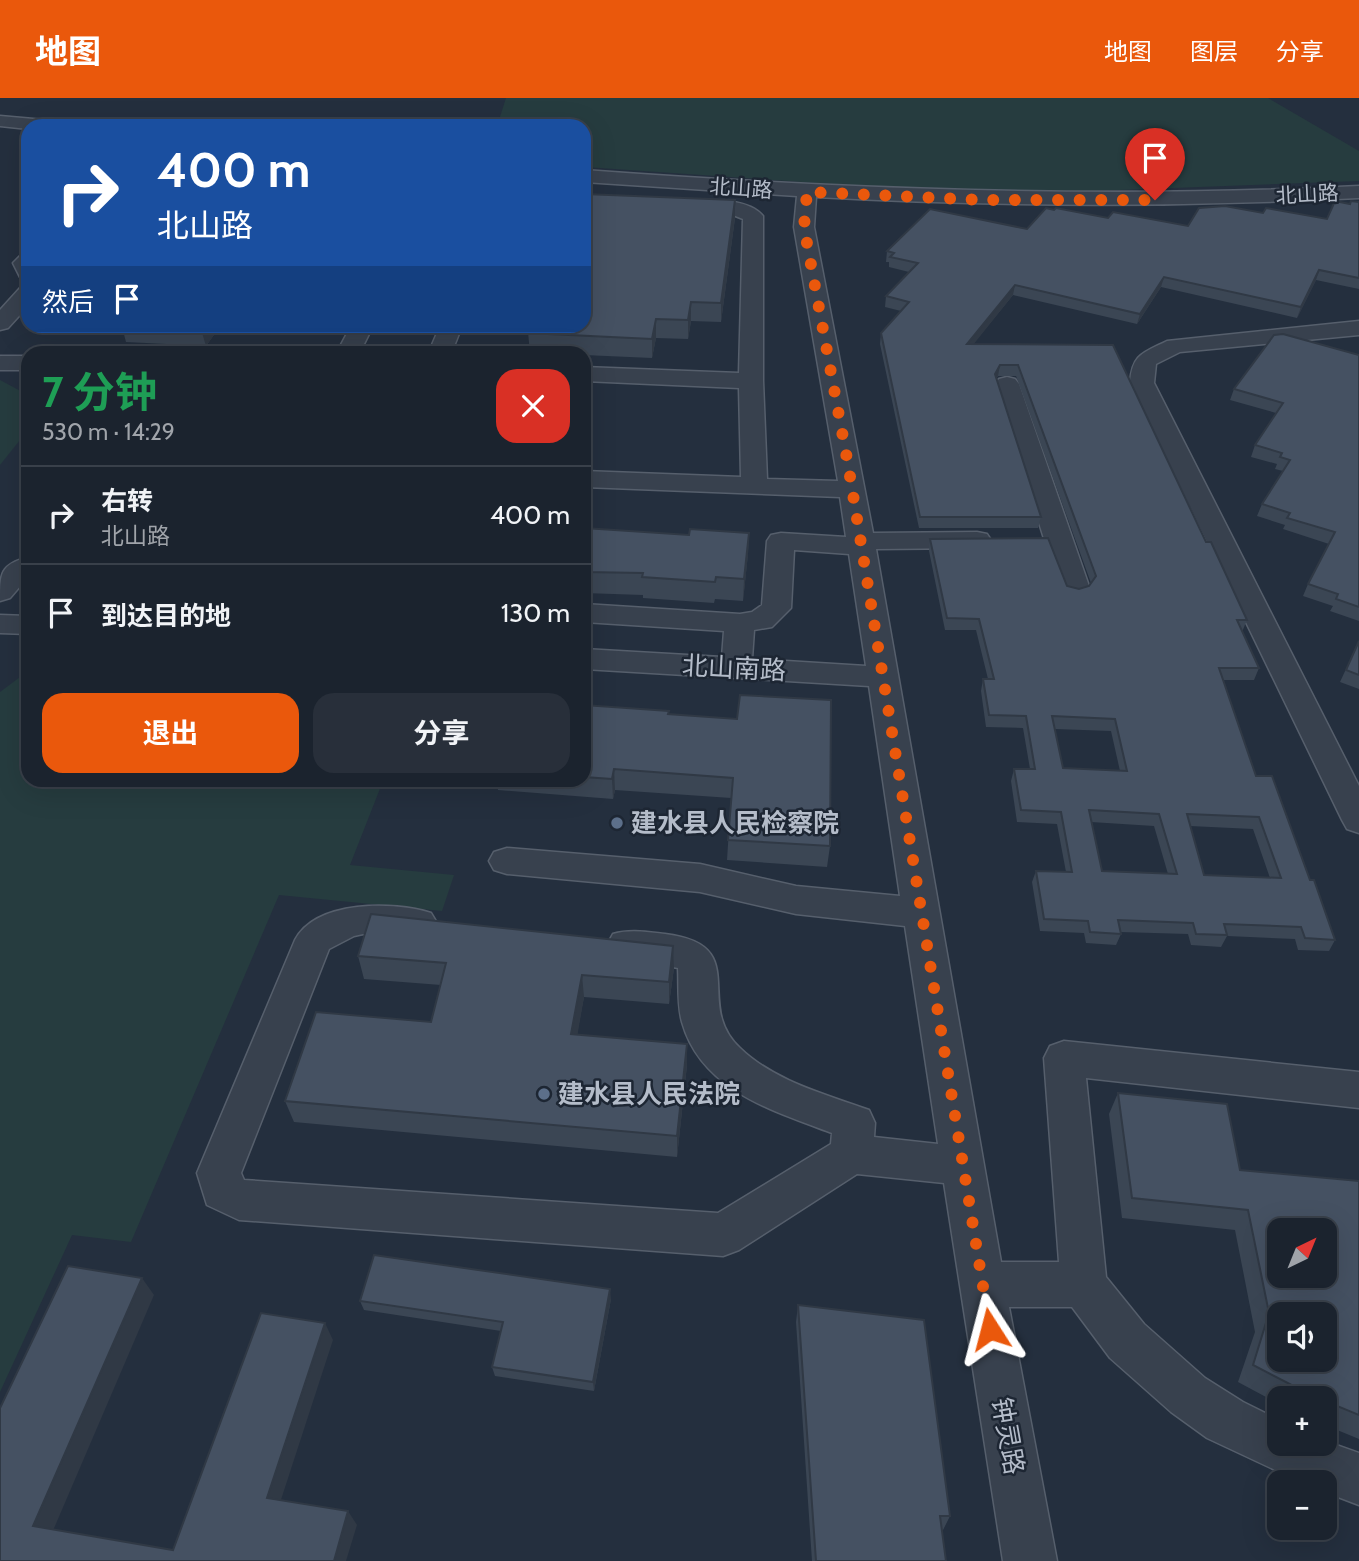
<!DOCTYPE html>
<html lang="zh">
<meta charset="utf-8">
<style>
:root{--surface:#1b232e;--page:#282f3a;--text:#f1f3f6;--muted:#a0a4aa;--line:#39404a;--accent:#ea580c}
body{margin:0;font-family:Cabin,"Noto Sans SC",sans-serif;background:var(--page);color:var(--text);height:100vh;display:flex;flex-direction:column;font-size:26px;white-space:nowrap}
*{box-sizing:border-box;margin:0}
p{font-size:23px;color:var(--muted)}
.icon{flex:none;width:38px;height:38px;fill:none;stroke:currentColor;stroke-width:2;stroke-linecap:round;stroke-linejoin:round}
.map{position:relative;flex:1;overflow:hidden}
.panel{position:absolute;left:21px;top:248px;width:570px;height:441px;display:flex;flex-direction:column;background:var(--surface);border-radius:21px;box-shadow:0 7px 28px #0002,0 0 0 2px var(--line)}
.panel>*{flex:none}
.banner{position:absolute;left:21px;top:21px;width:570px;height:214px;border-radius:21px;box-shadow:0 7px 28px #0002,0 0 0 2px var(--line);background:#1a4fa0;color:#fff;overflow:hidden}
.needle{width:46px;rotate:43deg}
.buttons{position:absolute;left:1267px;top:1120px;display:grid;gap:14px}
.buttons a{display:grid;place-items:center;width:70px;height:70px;border-radius:14px;background:var(--surface);box-shadow:0 7px 28px #0002,0 0 0 2px var(--line);font-size:35px}
.pin{position:absolute;display:grid;place-items:center;width:60px;height:60px;color:#fff;margin:-72px -30px;border-radius:50% 50% 50% 0;rotate:-45deg;box-shadow:0 0 7px #0007}
.pin .icon{rotate:45deg}
.me{position:absolute;width:77px;margin:-38px;rotate:351deg;stroke-linejoin:round;filter:drop-shadow(0 0 5px #0008)}
.turn{display:flex;align-items:center;gap:24px;height:147px;padding:0 21px;font-size:32px}
.turn .icon{width:91px;height:91px;stroke-width:2.5}
.turn b{display:block;font-size:49px;line-height:60px}
.then{display:flex;align-items:center;height:66px;padding:0 21px;background:#0003;gap:14px;font-size:26px}
.round{display:grid;place-items:center;flex:none;width:74px;height:74px;border-radius:21px;background:var(--page)}
.headline{display:flex;align-items:center;justify-content:space-between;height:119px;padding:0 21px}
h1{font-size:42px;font-weight:700;line-height:52px;color:#1e9e55}
.cta{display:flex;gap:14px;margin-top:auto;padding:14px 21px}
.cta a{flex:1;height:80px;border-radius:21px;background:var(--accent);color:#fff;font-size:28px;font-weight:700;line-height:80px;text-align:center}
.cta a+a{background:var(--page);color:var(--text)}
ul{padding:0;list-style:none}
li{display:flex;align-items:center;gap:21px;height:98px;padding:0 21px;border-top:2px solid var(--line)}
li div{flex:1}
li b{display:block;font-size:26px}
li em{font-style:normal}
header{display:flex;align-items:center;gap:42px;box-sizing:border-box;height:98px;padding:0 35px;background:var(--accent);color:#fff}
header strong{font-size:33px}
nav{display:flex;gap:38px;margin-inline-start:auto;font-size:24px}
.map>svg:first-child{display:block}
.green{fill:#263c3f}
.lines{fill:none;stroke-linecap:round;stroke-linejoin:round}
.minor-casing{stroke:#565f6c;stroke-width:3}
.minor{fill:#38414e;fill-rule:evenodd}
.wall{fill:#3b4654;fill-rule:evenodd}
.shaded-wall{fill:#303945}
.building{fill:#455162;stroke:#303945;stroke-width:2;fill-rule:evenodd}
.route{stroke:#ea580c;stroke-width:12;stroke-dasharray:0 21.6}
.service-dot{fill:#5c6f8a;stroke:#1d2633;stroke-width:2.5}
.labels{text-anchor:middle;dominant-baseline:central;stroke-width:5;stroke-linejoin:round;paint-order:stroke}
.far-street-label{font-size:21px;fill:#b4bcc9;stroke:#1d2633}
.street-label{font-size:26px;fill:#b4bcc9;stroke:#1d2633}
.poi-label{font-size:26px;font-weight:bold;fill:#b4bcc9;stroke:#1d2633;text-anchor:start}
</style>
<header>
<strong>地图</strong>
<nav><a>地图</a><a>图层</a><a>分享</a></nav>
</header>
<div class="map">
<svg width="1359" height="1463" viewBox="0 0 1359 1463">
<rect width="100%" height="100%" fill="#242f3e"/>
<g class="green">
<polygon points="506,0 1268,0 1359,53 1359,83 1067,94 860,88 585,69 584,28 497,28"/>
<polygon points="0,282 28,297 28,332 0,367"/>
<polygon points="28,573 28,682 383,683 350,767 454,777 442,813 279,797 131,1144 72,1137 0,1294 0,594"/>
</g>
<g class="lines">
<defs>
<g id="minor">
<polygon points="0,18 56,23 65,28 28,28 28,31 0,28"/>
<path d="M584,72C843,91 1100,101 1359,88V100C1178,109 997,109 816,99L814,129L873,435L977,434L987,436L991,442L987,448L977,450L876,451L1001,1164H1059L1044,960L1050,948L1064,943L1359,974V1010L1086,980L1106,1179L1144,1226L1205,1280L1243,1304L1279,1322V1346H1325V1343L1359,1355V1407L1325,1394V1384H1301L1207,1340L1171,1314L1110,1260L1072,1209H1009L1057,1463H1003L944,1085L857,1076L739,1152L723,1158L239,1122L207,1107L197,1075L295,842C316,802 394,803 431,815L437,825L431,835L418,840L363,836L354,838L329,851L241,1075L244,1082L718,1115L831,1046L832,1035C773,1013 701,992 682,924C677,907 679,887 678,870L613,858L607,847L613,836C630,831 647,834 665,836C754,847 692,906 740,950C774,983 825,996 869,1012L875,1025L874,1039L938,1046L905,828L796,816L700,794L507,776L494,772L489,763L494,754L507,750L700,766L796,788L900,798L869,588L584,571V551L722,559L724,533L584,524V506L740,516L752,514L762,507L767,443L771,437L781,435L846,439L840,399L584,389V373L741,379L739,290L584,283V269L739,275L743,121L733,117L696,113L693,109L696,105C715,100 750,102 763,118V283L767,381L838,383L794,129L797,98L584,84ZM794,452L849,456L866,568L752,561L754,532L772,529L791,510Z"/>
<polygon points="28,155 28,180 20,179 13,165 21,157"/>
<polygon points="28,188 28,208 8,230 0,232 0,212 20,190"/>
<path d="M1359,223V237L1180,254L1156,266L1154,285L1359,688V735L1347,731L1342,722L1130,285C1132,256 1143,255 1167,243Z"/>
<polygon points="351,228 373,228 359,256 336,256"/>
<polygon points="440,228 462,228 451,256 428,256"/>
<rect x="0" y="258" width="28" height="14"/>
<polygon points="1007,279 1015,281 1019,286 1090,491 1085,497 1075,500 1065,497 1060,491 995,286 999,281"/>
<path d="M28,459V479L10,500L0,503C0,475 0,467 28,459Z"/>
<polygon points="0,517 28,518 28,536 0,535"/>
</g>
</defs>
<use href="#minor" class="minor-casing"/>
<use href="#minor" class="minor"/>
</g>
<g class="wall">
<path d="M1359,104V191L1316,182L1297,220L1161,189L1137,226L1013,197L973,246L1113,247L1206,444L1247,522L1242,534L1259,570L1254,582H1223L1256,678L1310,782L1335,842L1329,853L1298,852L1295,841L1227,838L1221,849L1191,847L1188,836L1120,834L1121,836L1116,847L1086,845L1084,835L1040,833L1032,784L1036,773L1066,774L1057,726L1017,724L1011,683L1014,671H1030L1023,630L986,629L981,593L983,581H988L976,532H945L929,453L930,441L1067,488L1079,491L1089,488L1091,485L1016,278H998L996,281L1041,419L1038,430H919L880,246L881,235L901,213L885,209L886,198L909,174L889,169V164H886L887,153L1027,131L1108,120L1188,128L1263,115L1327,121L1350,106ZM1055,631L1111,633L1120,673L1063,670ZM1091,724L1154,728L1168,776L1102,773ZM1190,728L1253,731L1270,780L1204,777Z"/>
<polygon points="735,120 721,224 691,223 688,241 656,240 652,260 584,257 584,256 530,255 528,234 505,233 505,228 584,228"/>
<polygon points="75,228 302,228 296,237 216,234 206,248 126,244 122,229"/>
<polygon points="1359,257 1359,523 1330,513 1333,508 1303,498 1308,486 1329,446 1283,431 1285,427 1257,418 1262,406 1283,373 1275,371 1277,366 1251,359 1255,347 1276,315 1230,302 1234,291"/>
<polygon points="584,430 689,437 749,435 748,456 743,503 715,501 714,505 643,500 643,497 584,495"/>
<polygon points="1359,543 1359,591 1340,584"/>
<polygon points="584,607 669,616 830,748 827,769 727,762 731,700 615,692 613,701 498,692 497,683 492,682 584,682"/>
<polygon points="358,858 674,870 669,906 584,899 577,936 687,967 677,1059 294,1024 285,1003 431,924 441,887 364,881"/>
<polygon points="1118,995 1240,1072 1359,1083 1359,1341 1325,1327 1325,1300 1279,1300 1279,1306 1238,1284 1255,1234 1235,1132 1122,1120 1109,1016"/>
<polygon points="611,1201 594,1293 495,1278 492,1269 501,1233 364,1212 360,1203"/>
<polygon points="798,1207 950,1418 943,1432 941,1432 946,1463 812,1463 796,1224"/>
</g>
<g class="shaded-wall">
<polygon points="735,102 735,120 721,224 721,205"/>
<polygon points="1319,172 1316,182 1297,220 1301,209"/>
<polygon points="1164,179 1161,189 1137,226 1140,216"/>
<polygon points="1015,187 1013,197 965,257 967,246"/>
<polygon points="691,204 691,223 688,241 688,222"/>
<polygon points="656,221 656,240 652,260 652,241"/>
<polygon points="200,228 214,228 216,234 206,248"/>
<polygon points="294,228 302,228 296,237"/>
<polygon points="1000,267 998,278 992,287 995,276"/>
<polygon points="749,435 748,456 743,503 744,481"/>
<polygon points="614,671 615,692 613,701 612,681"/>
<polygon points="673,848 674,870 669,906 669,884"/>
<polygon points="582,877 584,899 574,957 571,936"/>
<polygon points="687,946 687,967 677,1059 677,1038"/>
<polygon points="142,1180 154,1197 49,1442 33,1428"/>
<polygon points="610,1191 611,1201 594,1293 593,1284"/>
<polygon points="325,1225 333,1242 277,1414 267,1400"/>
<polygon points="348,1413 357,1427 346,1463 334,1463"/>
</g>
<g class="building">
<polygon points="584,96 735,102 721,205 691,204 688,222 656,221 652,241 528,235 531,228 584,228"/>
<path d="M1335,103L1350,106L1351,103L1359,104V180L1319,172L1301,209L1164,179L1140,216L1015,187L967,246L1113,247L1206,444H1211L1247,522H1237L1259,570H1219L1256,678H1272L1310,782H1314L1335,842L1305,840L1301,829L1224,826L1227,837L1196,836L1193,825L1118,822L1121,836L1090,834L1088,823L1044,821L1036,773L1072,774L1061,714L1021,712L1014,671H1035L1026,618L989,617L983,581H994L979,521L947,520L930,441L1048,440L1067,488L1079,491L1089,488L1096,478L1018,267H1000L995,276L1041,419H920L881,235L909,204L886,198L918,165L890,159L894,155L887,153L930,111L1027,131L1046,110L1054,112L1056,110L1108,120L1113,114L1188,128L1199,110L1225,108L1263,115L1266,110L1327,121ZM1052,618L1115,621L1127,673L1063,670ZM1089,712L1159,716L1177,776L1102,773ZM1187,716L1259,719L1281,780L1204,777Z"/>
<polygon points="1283,236 1359,257 1359,509 1336,501 1338,496 1308,486 1335,434 1287,420 1290,415 1262,406 1290,362 1280,359 1282,355 1255,347 1283,305 1234,291 1274,237"/>
<polygon points="584,430 689,437 690,431 749,435 744,481 716,479 715,484 642,479 643,475 584,474"/>
<polygon points="1359,543 1359,577 1346,572"/>
<polygon points="740,597 831,602 830,748 728,742 733,680 614,671 612,681 584,679 584,607 669,613 668,616 737,621"/>
<polygon points="371,816 673,848 669,884 582,877 571,936 687,946 677,1038 285,1003 316,914 431,924 446,865 358,858"/>
<path d="M1118,995L1227,1006L1240,1072L1359,1083V1317L1325,1303V1300H1318L1315,1299L1253,1267L1269,1215L1248,1112L1132,1100ZM1279,1132H1325V1178H1279ZM1279,1216H1325V1262H1279Z"/>
<polygon points="374,1157 610,1191 593,1284 492,1269 503,1224 360,1203"/>
<polygon points="68,1168 142,1180 33,1428 173,1452 261,1215 325,1225 267,1400 348,1413 334,1463 0,1463 0,1310"/>
<polygon points="798,1207 924,1222 950,1418 940,1418 946,1463 816,1463"/>
</g>
<g class="lines">
<polyline class="route" points="990,1231 848,366 804,129 807,94 983,102 1155,102"/>
</g>
<g class="service-dot">
<circle cx="617" cy="725" r="7"/>
<circle cx="544" cy="996" r="7"/>
</g>
<g class="labels">
<g class="far-street-label">
<text transform="translate(741 90) rotate(4)">北山路</text>
<text transform="translate(1307 96) rotate(-3)">北山路</text>
</g>
<g class="street-label">
<text transform="translate(734 570) rotate(3)">北山南路</text>
<text transform="translate(1008 1338) rotate(80)">钟灵路</text>
</g>
<g class="poi-label">
<text x="631" y="725">建水县人民检察院</text>
<text x="558" y="996">建水县人民法院</text>
</g>
</g>
</svg>
<div class="buttons">
<a><svg class="needle" viewBox="-14 -14 28 28"><path d="M0-13l5 13h-10z" fill="#e53935"/><path d="M0 13l5-13h-10z" fill="#a0a4aa"/></svg></a>
<a><svg class="icon" aria-label="sound" viewBox="0 0 24 24"><path d="M4 9h4l5-4v14l-5-4H4zM17 9q2 3 0 6"/></svg></a>
<a>+</a>
<a>−</a>
</div>
<div class="pin" style="left:1155px;top:102px;background:#d93025"><svg class="icon" aria-label="arrive" viewBox="0 0 24 24"><path d="M6 21V4h12l-3 4 3 4H6"/></svg></div>
<svg class="me" style="left:990px;top:1231px" viewBox="-20 -20 40 40"><path d="M0-17L14 15 0 8-14 15z" fill="#ea580c" stroke="#fff" stroke-width="4"/></svg>
<div class="banner">
<div class="turn"><svg class="icon" aria-label="right" viewBox="0 0 24 24"><path d="M7 20v-9h11M14 6l5 5-5 5"/></svg><div><b>400 m</b>北山路</div></div>
<div class="then">然后<svg class="icon" aria-label="arrive" viewBox="0 0 24 24"><path d="M6 21V4h12l-3 4 3 4H6"/></svg></div>
</div>
<section class="panel">
<div class="headline"><div><h1>7 分钟</h1><p>530 m · 14:29</p></div><a class="round" style="background:#d93025;color:#fff"><svg class="icon" aria-label="close" viewBox="0 0 24 24"><path d="M6 6l12 12M18 6L6 18"/></svg></a></div>
<ul>
<li><svg class="icon" aria-label="right" viewBox="0 0 24 24"><path d="M7 20v-9h11M14 6l5 5-5 5"/></svg><div><b>右转</b><p>北山路</p></div><em>400 m</em></li>
<li><svg class="icon" aria-label="arrive" viewBox="0 0 24 24"><path d="M6 21V4h12l-3 4 3 4H6"/></svg><div><b>到达目的地</b></div><em>130 m</em></li>
</ul>
<div class="cta"><a>退出</a><a>分享</a></div>
</section>
</div>
